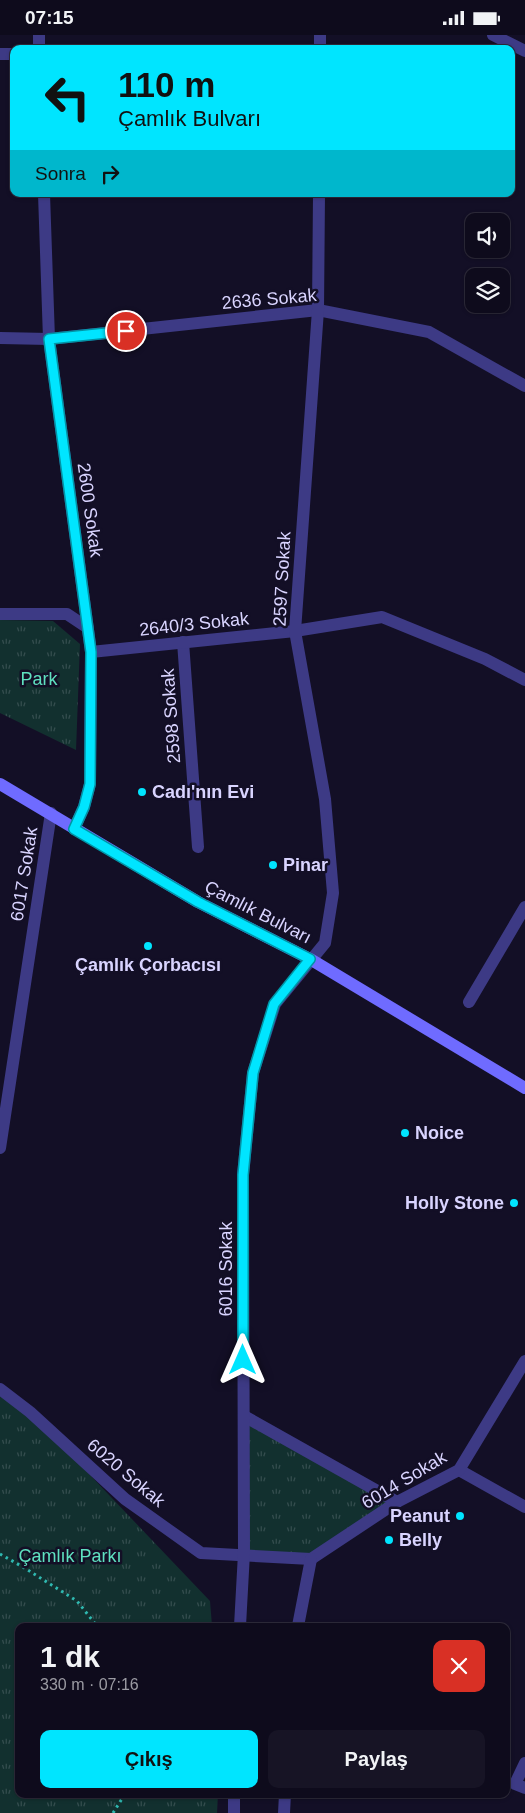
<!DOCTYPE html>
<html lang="tr">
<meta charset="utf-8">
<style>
:root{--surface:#0e0b1c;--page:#171425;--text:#f1f3f6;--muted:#9b9ba3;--line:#2e2b3b;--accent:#00e5ff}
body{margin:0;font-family:Arial,sans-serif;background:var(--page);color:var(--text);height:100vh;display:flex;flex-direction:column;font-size:19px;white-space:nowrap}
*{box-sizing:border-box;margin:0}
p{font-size:16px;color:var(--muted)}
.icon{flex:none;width:28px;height:28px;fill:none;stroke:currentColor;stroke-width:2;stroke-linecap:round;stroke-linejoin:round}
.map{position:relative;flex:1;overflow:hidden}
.side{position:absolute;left:15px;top:1588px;width:495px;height:175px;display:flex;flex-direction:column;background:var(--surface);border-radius:10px;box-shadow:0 1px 4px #0004,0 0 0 1px var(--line)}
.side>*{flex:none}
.hud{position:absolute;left:10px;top:10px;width:505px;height:152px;border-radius:10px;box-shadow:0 1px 4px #0004,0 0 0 1px var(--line);background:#00e5ff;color:#111;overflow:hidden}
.buttons{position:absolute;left:465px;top:178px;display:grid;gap:10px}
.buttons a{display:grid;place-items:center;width:45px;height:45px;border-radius:10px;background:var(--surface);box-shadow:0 1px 4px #0004,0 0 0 1px var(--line);font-size:25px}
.pin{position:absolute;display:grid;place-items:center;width:42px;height:42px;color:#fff;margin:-21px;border:2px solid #fff;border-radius:50%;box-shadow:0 1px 5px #0007}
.me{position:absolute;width:55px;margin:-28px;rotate:0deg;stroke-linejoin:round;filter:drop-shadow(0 0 4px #0008)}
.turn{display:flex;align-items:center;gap:18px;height:105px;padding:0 25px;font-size:22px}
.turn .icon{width:65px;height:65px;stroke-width:2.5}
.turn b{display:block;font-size:35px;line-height:42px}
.then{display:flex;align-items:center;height:48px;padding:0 25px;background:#0003;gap:10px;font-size:19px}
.round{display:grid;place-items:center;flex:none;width:52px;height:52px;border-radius:10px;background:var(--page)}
.summary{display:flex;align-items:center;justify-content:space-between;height:85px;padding:0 25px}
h1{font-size:30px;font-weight:600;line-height:38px}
.action{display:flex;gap:10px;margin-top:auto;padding:10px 25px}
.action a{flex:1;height:58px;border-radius:10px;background:var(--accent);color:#111;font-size:20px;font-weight:600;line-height:58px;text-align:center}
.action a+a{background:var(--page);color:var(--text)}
.status{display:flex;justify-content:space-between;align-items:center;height:35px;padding:0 25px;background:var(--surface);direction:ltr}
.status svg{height:14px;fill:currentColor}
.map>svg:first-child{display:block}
.grass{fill:url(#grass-tufts)}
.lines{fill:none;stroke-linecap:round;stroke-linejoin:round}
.path{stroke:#2fb8b0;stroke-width:3;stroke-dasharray:2.5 4;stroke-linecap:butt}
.street{stroke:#3d3a85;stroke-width:12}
.secondary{stroke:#6f6bff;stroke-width:12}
.route-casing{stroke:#0095a6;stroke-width:12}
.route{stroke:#00e5ff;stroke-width:9}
.poi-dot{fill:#00e5ff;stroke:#130f26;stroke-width:2}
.labels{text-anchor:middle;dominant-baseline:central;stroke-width:5;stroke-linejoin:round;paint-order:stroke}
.street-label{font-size:18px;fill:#d9d4ff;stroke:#130f26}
.park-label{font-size:18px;fill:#5fe0c0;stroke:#130f26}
.poi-label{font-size:18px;font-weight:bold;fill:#d9d4ff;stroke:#130f26;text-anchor:start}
</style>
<div class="status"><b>07:15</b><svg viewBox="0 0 49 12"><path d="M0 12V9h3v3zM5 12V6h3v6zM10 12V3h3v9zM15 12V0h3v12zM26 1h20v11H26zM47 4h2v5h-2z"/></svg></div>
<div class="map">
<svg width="525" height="1778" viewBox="0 0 525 1778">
<defs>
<pattern id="grass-tufts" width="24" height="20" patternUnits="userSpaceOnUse" patternTransform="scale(1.25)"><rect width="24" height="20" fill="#12302f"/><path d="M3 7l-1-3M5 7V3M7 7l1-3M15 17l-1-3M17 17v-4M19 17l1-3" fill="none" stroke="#344d4e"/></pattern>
</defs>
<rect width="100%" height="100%" fill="#130f26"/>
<g class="grass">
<polygon points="0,585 53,586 80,609 76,715 0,678"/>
<polygon points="0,1357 30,1377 210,1566 212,1591 19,1591 19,1759 218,1759 217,1778 0,1778"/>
<polygon points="244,1381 397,1467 311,1524 244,1518"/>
</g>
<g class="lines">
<g class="path">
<polyline points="0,1519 23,1532 77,1566 97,1591"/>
<polyline points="113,1778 125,1759"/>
</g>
<g class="street">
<polyline points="493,0 525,16"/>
<polyline points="39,14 39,0"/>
<polyline points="320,14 320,0"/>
<polyline points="0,19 14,19"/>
<polyline points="44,159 49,304 91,617 90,749 84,772 74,794"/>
<polyline points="0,303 49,304 318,275 429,297 525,351"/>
<polyline points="0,579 67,579 88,593"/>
<polyline points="183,607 198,812"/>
<polyline points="91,617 295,596 382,582 485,624 525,645"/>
<polyline points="469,967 525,872"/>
<polyline points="0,1113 51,778"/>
<polyline points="0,1354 30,1377 125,1464 201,1518 311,1524"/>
<polyline points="244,1381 397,1467"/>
<polyline points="459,1435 525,1472"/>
<polyline points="311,1524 397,1467 459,1435 525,1326"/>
<polyline points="240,1591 244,1518 243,1140 253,1038 275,969 325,908 333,858 325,764 295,596 318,275 319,159"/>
<polyline points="298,1591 311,1524"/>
<polyline points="525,1728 515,1749 525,1753"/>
<polyline points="234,1778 234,1759"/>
<polyline points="284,1778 285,1759"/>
</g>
<polyline class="secondary" points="0,749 198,867 310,924 525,1053"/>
</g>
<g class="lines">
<defs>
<polyline id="route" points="126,296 49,304 91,617 90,749 84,772 74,794 198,867 310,924 274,969 253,1038 243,1140 243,1325"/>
</defs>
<use href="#route" class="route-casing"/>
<use href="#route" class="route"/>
</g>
<g class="poi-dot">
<circle cx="142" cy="757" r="5"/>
<circle cx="273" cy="830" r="5"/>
<circle cx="148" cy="911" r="5"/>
<circle cx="405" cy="1098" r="5"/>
<circle cx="514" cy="1168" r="5"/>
<circle cx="460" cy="1481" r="5"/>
<circle cx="389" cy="1505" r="5"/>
</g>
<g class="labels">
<g class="street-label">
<text transform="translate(269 264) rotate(-5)">2636 Sokak</text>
<text transform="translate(90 475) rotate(82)">2600 Sokak</text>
<text transform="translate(282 544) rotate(-87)">2597 Sokak</text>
<text transform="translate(194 589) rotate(-6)">2640/3 Sokak</text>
<text transform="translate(171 681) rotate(-94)">2598 Sokak</text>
<text transform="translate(24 839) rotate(-81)">6017 Sokak</text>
<text transform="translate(258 877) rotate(27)">Çamlık Bulvarı</text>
<text transform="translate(226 1234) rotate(-90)">6016 Sokak</text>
<text transform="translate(126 1438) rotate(40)">6020 Sokak</text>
<text transform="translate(404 1445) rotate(-31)">6014 Sokak</text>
</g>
<g class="park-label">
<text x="39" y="644">Park</text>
<text x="70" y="1521">Çamlık Parkı</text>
</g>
<g class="poi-label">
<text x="152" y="757">Cadı'nın Evi</text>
<text x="283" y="830">Pinar</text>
<text x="148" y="930" text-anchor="middle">Çamlık Çorbacısı</text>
<text x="415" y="1098">Noice</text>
<text x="504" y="1168" text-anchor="end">Holly Stone</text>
<text x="450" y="1481" text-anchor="end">Peanut</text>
<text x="399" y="1505">Belly</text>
</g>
</g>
</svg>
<div class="buttons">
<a><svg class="icon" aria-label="sound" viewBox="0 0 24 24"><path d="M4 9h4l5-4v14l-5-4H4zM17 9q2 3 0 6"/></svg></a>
<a><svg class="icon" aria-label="layers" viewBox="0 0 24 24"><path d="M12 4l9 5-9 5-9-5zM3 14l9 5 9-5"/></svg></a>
</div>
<div class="pin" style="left:126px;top:296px;background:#d93025"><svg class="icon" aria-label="arrive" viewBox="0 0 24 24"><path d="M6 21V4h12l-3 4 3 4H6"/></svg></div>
<svg class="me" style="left:243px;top:1325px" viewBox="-20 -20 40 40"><path d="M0-17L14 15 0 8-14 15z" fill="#00e5ff" stroke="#fff" stroke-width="4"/></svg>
<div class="hud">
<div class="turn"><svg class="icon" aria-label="left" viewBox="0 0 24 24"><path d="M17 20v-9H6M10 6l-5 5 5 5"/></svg><div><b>110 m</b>Çamlık Bulvarı</div></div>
<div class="then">Sonra<svg class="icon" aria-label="right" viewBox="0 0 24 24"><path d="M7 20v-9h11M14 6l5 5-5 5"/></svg></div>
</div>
<section class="side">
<div class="summary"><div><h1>1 dk</h1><p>330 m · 07:16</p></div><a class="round" style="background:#d93025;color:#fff"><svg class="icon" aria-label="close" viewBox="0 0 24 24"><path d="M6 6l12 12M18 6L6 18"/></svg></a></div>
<div class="action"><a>Çıkış</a><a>Paylaş</a></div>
</section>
</div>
